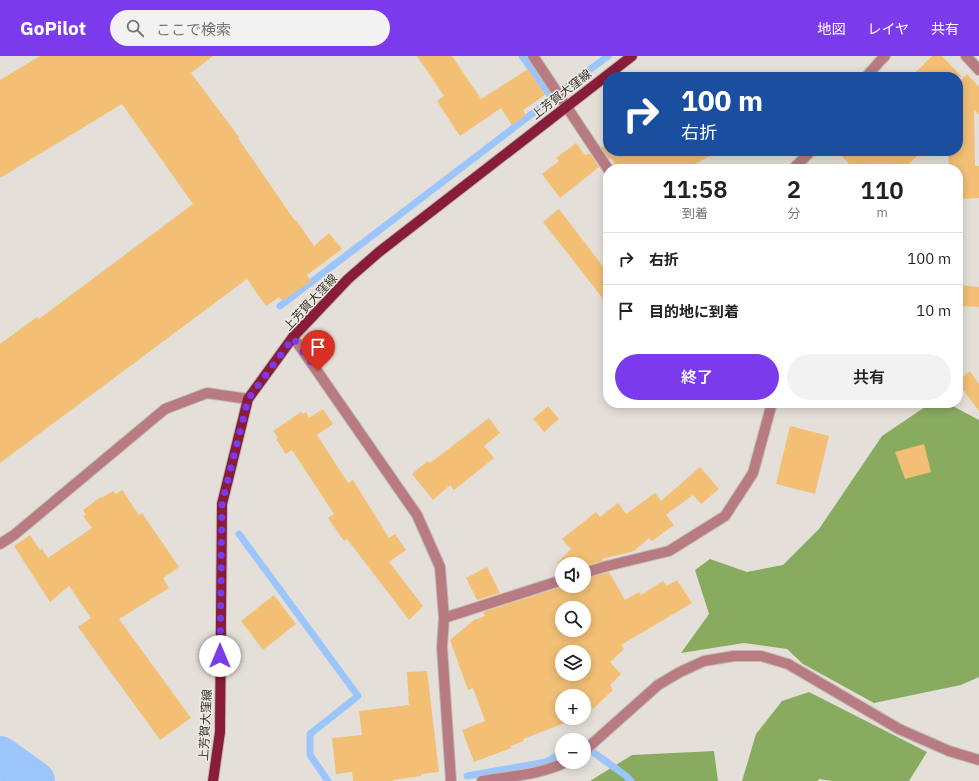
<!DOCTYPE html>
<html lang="ja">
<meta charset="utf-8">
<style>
:root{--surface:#fff;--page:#f2f2f2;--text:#202124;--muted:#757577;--line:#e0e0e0;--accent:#7c3aed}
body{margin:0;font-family:"IBM Plex Sans","Noto Sans JP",sans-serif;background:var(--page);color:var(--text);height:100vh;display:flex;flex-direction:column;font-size:15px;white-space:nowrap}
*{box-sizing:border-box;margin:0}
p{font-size:13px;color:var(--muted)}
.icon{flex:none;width:22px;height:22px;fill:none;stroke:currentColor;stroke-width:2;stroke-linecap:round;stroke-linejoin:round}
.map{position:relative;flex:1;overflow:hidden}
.details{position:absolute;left:603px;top:108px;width:360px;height:244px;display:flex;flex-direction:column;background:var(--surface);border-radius:16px;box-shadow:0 2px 10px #0003}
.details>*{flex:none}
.banner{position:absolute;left:603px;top:16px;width:360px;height:84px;border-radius:16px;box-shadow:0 2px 10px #0003;background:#1a4fa0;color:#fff;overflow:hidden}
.buttons{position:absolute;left:555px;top:501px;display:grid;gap:8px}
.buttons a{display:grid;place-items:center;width:36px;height:36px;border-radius:50%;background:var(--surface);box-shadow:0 2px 10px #0003;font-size:20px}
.pin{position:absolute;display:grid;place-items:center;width:34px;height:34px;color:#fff;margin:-41px -17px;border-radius:50% 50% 50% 0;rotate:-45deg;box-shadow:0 0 4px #0007}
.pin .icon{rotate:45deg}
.me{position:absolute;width:44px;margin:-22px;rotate:0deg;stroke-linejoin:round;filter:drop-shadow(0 0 3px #0008)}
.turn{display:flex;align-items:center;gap:14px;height:84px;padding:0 12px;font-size:18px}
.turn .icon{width:52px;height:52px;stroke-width:2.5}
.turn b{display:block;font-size:28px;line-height:34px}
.eta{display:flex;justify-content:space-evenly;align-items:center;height:68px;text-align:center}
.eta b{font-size:24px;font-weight:600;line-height:28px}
.cta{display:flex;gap:8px;margin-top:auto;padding:8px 12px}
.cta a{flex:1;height:46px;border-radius:24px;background:var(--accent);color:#fff;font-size:16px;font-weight:600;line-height:46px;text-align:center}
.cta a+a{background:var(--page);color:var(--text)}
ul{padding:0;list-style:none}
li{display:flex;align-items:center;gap:12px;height:52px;padding:0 12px;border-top:1px solid var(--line)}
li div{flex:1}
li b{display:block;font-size:15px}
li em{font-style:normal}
header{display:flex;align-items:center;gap:24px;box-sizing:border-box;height:56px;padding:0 20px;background:var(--accent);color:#fff}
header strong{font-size:19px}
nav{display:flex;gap:22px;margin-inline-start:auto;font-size:14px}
.search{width:280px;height:36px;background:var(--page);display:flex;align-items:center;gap:10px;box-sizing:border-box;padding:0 14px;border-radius:22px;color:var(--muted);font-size:15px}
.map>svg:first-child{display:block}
.forest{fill:#88ab60}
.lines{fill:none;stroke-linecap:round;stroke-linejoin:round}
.stream{stroke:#9cc6fb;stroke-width:7}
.river{stroke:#9cc6fb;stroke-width:40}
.building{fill:#f2bf75;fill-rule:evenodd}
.minor-casing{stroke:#c0bdb7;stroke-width:12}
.major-casing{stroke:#c0bdb7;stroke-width:12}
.minor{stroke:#b87b82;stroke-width:10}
.major{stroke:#891c38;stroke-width:10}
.route{stroke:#7c3aed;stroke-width:7;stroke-dasharray:0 12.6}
.labels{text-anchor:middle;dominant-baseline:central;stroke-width:3;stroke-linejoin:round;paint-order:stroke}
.street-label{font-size:12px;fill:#312f2d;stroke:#f1ede6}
</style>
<header>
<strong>GoPilot</strong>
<div class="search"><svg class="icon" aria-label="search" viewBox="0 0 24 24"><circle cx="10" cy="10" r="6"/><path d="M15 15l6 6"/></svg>ここで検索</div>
<nav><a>地図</a><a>レイヤ</a><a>共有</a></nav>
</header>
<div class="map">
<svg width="979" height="725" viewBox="0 0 979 725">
<rect width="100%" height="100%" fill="#e4e0d9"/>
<g class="forest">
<polygon points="931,347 947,347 979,364 979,621 961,629 874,647 803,608 787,593 744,587 681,597 709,558 695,514 710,503 747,516 783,509 819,473 882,380"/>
<polygon points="809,636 927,696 909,725 832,725 819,723 818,725 742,725 756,678 782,645"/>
<polygon points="714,695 718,725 590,725 632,699"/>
</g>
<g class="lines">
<g class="stream">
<polyline points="522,0 552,42"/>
<polyline points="568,30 608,0"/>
<polyline points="280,250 554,41"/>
<polyline points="239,478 358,640 310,678 310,699 328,725"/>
<polyline points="593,696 626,720 631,725"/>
<polyline points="467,720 546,706 562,697"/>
</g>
<polyline class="river" points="0,700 35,725"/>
</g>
<g class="building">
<polygon points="40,0 213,0 191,17 239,81 238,82 295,165 296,164 314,190 329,177 342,193 307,219 311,225 282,245 279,241 266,250 247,223 0,407 0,288 37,261 39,263 193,148 122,48 0,122 0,24"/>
<polygon points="417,0 452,0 481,43 528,13 545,39 523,54 526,59 512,69 501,52 460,80 437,45 444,40"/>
<polygon points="932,0 942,0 962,21 911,21"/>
<polygon points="967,18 979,31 979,59 974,53 975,110 979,110 979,142 958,143 958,113 949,113 948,95 958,95 958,41 961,41 958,39 958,27"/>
<polygon points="576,87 585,99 590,97 599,111 560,142 542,118 559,105 556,102"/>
<polygon points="608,87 608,95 719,95 686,113 618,113 611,102 609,103 601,91"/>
<polygon points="837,95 922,95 904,113 854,113"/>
<polygon points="559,153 608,217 608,249 543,166"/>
<polygon points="958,229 979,231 979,251 958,250"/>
<polygon points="970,315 979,328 979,355 958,327 958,325"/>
<polygon points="548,350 559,363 544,376 533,363"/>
<polygon points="323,353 333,368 317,379 348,427 353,424 389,482 395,478 406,494 389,506 423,550 409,564 347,483 344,485 328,462 334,458 292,394 286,398 276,383 278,381 273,375 301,356 303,358 306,356 309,362"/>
<polygon points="489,362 500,377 484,390 494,402 454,434 450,429 433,444 412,418 428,405 430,407"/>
<polygon points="790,370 829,380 815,438 776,428"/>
<polygon points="924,388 931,416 905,423 895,396"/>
<polygon points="700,411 719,433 701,448 693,439 666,459 674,469 652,485 649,482 634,495 602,503 603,505 584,510 584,508 562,508 562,513 557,507 571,493 562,483 596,456 600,461 618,447 626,458 655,437 661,445"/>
<polygon points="122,434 139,459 142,457 179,511 163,522 169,532 119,563 191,662 160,684 78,571 91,562 69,530 50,546 14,490 30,479 40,494 42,493 48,502 92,472 83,460 86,459 83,454 101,441 102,442 113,435 116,438"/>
<polygon points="487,511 500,537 477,544 466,522"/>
<path d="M609,516L625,544L639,536L641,539L663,525L667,530L677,524L692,547L621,589L624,593L610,606L621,618L610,629L613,634L593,653L588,647L584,651V640H562V662H572L570,665L523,683L524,685L510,690L511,692L474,706L462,674L485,665L473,632L468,634L450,584L474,564L485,560L483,556L564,530H584V523ZM562,552H584V574H562ZM562,596H584V618H562Z"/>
<polygon points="274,539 296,568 263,594 241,565"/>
<polygon points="427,615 439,716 421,718 421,720 393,724 393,725 353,725 352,716 336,718 332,682 362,679 359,655 409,649 407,616"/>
</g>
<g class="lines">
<defs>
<g id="minor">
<polyline points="533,0 608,113"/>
<polyline points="966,0 979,14"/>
<polyline points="866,21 880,5 885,0"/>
<polyline points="793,113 811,95"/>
<polyline points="293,281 308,302 417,459 440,511 444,562 442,591 451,725"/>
<polyline points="0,488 14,479 165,353 207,337 248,343"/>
<polyline points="584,517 607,510 669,495 725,460 753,417 772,347"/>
<polyline points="444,562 562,524"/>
<polyline points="584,695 658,629 680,616 704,605 734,600 761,600 788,608 899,673 949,695 979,704"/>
<path d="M482,725C510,720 540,719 566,706"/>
</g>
<polyline id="major" points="213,725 220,676 222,448 248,343 293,281 348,223 379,196 632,0"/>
</defs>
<use href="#minor" class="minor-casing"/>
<use href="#major" class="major-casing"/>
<use href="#minor" class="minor"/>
<use href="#major" class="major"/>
</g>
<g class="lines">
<polyline class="route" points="220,600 222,448 248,343 293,282 318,315"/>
</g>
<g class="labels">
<g class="street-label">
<text transform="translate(561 38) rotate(-38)">上芳賀大窪線</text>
<text transform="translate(310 246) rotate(-47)">上芳賀大窪線</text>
<text transform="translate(205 669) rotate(-87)">上芳賀大窪線</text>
</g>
</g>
</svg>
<div class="buttons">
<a><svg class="icon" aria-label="sound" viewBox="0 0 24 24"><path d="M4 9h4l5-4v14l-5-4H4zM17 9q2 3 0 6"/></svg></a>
<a><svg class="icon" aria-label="search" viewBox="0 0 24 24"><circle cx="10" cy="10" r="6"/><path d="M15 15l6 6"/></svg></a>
<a><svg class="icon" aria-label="layers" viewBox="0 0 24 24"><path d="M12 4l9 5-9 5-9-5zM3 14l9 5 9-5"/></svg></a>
<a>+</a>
<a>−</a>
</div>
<div class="pin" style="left:318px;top:315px;background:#d93025"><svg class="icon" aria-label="arrive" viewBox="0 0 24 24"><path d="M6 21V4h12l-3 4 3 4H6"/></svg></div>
<svg class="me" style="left:220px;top:600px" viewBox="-20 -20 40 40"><circle r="19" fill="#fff"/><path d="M0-13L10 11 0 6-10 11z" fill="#7c3aed"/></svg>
<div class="banner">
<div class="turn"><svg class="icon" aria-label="right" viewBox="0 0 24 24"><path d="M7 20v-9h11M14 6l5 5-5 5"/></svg><div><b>100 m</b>右折</div></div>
</div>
<section class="details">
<div class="eta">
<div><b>11:58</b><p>到着</p></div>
<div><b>2</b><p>分</p></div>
<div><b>110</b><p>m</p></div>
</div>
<ul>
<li><svg class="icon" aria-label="right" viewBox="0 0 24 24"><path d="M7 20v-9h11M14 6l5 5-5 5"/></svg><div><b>右折</b></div><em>100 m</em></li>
<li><svg class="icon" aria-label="arrive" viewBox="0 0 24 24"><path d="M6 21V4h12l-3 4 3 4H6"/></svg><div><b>目的地に到着</b></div><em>10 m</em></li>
</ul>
<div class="cta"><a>終了</a><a>共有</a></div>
</section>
</div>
